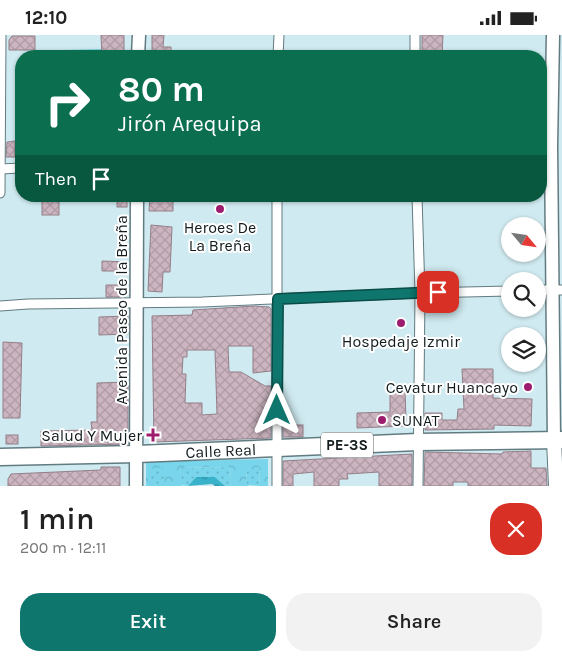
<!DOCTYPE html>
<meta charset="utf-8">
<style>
:root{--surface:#fff;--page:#f2f2f2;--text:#222;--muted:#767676;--accent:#0f766e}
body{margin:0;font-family:Karla,sans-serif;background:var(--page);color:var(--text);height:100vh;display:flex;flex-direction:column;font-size:19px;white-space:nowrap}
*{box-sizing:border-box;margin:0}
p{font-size:16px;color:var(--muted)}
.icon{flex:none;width:28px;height:28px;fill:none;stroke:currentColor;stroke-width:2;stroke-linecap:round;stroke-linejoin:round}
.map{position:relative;height:451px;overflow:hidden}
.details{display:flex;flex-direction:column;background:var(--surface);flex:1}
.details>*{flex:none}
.banner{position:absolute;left:15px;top:15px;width:532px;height:152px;border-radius:20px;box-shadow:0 1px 4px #0004;background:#0b6e4f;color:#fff;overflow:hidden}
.needle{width:32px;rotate:119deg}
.tools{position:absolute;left:501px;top:182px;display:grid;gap:10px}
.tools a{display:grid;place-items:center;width:45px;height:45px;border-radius:50%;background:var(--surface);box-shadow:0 1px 4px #0004;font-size:25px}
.pin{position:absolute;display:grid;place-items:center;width:42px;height:42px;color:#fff;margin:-21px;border-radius:10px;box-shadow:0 2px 8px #0006}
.me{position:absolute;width:55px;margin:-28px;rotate:0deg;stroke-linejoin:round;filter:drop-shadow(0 0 4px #0008)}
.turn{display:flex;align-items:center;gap:18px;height:105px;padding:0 20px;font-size:22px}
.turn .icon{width:65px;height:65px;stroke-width:2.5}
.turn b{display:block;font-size:35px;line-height:42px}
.then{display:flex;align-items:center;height:48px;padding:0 20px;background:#0003;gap:10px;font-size:19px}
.round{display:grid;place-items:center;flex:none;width:52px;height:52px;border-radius:20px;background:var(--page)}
.head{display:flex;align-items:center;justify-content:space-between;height:85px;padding:0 20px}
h1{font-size:30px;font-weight:600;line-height:38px}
.button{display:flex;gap:10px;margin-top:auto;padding:10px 20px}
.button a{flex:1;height:58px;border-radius:20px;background:var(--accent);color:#fff;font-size:20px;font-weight:600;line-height:58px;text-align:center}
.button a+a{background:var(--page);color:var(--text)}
.status{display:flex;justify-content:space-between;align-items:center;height:35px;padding:0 25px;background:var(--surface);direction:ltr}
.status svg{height:14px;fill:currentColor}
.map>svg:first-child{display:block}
.grass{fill:url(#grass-dots)}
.forest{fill:url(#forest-crowns)}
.pitch{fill:#78d5eb}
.water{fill:url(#water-ripples)}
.building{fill:url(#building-cross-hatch);stroke:#947f89;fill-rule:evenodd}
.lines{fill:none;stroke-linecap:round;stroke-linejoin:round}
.street-casing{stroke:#627b81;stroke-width:11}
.secondary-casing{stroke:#627b81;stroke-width:15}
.primary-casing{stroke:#627b81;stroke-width:16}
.highway-casing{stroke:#627b81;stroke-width:19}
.street{stroke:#fff;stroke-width:9}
.secondary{stroke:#fff;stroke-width:12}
.primary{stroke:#fff;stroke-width:14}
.highway{stroke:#fff;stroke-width:16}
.route-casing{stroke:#0a4d48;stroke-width:12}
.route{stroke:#0f766e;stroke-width:9}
.poi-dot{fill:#9e1c6e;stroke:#fff;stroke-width:2}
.labels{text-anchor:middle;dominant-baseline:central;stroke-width:4;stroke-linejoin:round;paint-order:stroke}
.shield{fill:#fff;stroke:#596062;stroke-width:1}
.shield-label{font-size:15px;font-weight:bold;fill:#121c1e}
.poi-label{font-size:16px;fill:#121c1e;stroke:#fff}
.street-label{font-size:16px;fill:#121c1e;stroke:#fff}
</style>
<div class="status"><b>12:10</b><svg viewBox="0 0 49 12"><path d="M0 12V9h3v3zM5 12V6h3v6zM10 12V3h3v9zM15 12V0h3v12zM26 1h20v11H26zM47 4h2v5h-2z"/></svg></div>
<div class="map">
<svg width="562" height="451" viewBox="0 0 562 451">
<defs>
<pattern id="grass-dots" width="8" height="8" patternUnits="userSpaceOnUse" patternTransform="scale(1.25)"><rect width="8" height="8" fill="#78d5eb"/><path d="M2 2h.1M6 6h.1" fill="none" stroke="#67b6c9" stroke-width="1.8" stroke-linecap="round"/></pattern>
<pattern id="forest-crowns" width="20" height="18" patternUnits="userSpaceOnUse" patternTransform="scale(1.25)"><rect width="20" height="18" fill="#78d5eb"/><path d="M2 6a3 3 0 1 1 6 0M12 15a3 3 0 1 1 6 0" fill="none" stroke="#67b6c9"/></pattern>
<pattern id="water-ripples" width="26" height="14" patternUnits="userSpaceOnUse" patternTransform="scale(1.25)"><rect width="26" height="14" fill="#39b2ca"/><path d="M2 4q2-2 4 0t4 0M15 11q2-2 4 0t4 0" fill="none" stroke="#2f90a3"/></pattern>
<pattern id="building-cross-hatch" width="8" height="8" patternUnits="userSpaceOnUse" patternTransform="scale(1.25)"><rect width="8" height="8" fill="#ccb5c0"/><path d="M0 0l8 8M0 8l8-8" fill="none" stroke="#ae9ba5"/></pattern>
</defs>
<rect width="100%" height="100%" fill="#cfeaf0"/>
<g class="grass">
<polygon points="230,432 231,448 229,451 225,451 215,442 196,442 188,451 181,450 180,433"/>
<polygon points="246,432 259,432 260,451 247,450"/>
<rect x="149" y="433" width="16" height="18"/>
</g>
<polygon class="forest" points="268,424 268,451 260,451 259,432 246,433 247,449 249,451 229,451 231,448 230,432 180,433 182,451 165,451 164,433 149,433 149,451 146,451 146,427"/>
<polygon class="pitch" points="101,14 101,21 64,21 64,15"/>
<polygon class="water" points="196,442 215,442 225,451 215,451 212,449 188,451"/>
<g class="building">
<polygon points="101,0 124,0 124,21 102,21"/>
<polygon points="152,0 164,0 163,12 171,12 171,21 152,21"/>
<polygon points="422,0 443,0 442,21 426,21 426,17 422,17"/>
<polygon points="12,1 35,1 35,15 9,15 9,5"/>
<polygon points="15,106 15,122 6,122 7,107"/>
<rect x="42" y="161" width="17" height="19"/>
<rect x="117" y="161" width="10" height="11"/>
<polygon points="150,161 167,161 167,164 173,164 173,176 149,176"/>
<polygon points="151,190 172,192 170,237 163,237 162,257 148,256"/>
<polygon points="102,226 127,227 126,236 102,236"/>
<polygon points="106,250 123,250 123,259 120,262 106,262"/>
<path d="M254,271L269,272L271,274V336L253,338V311H228L229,337H241L265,351H271V403L154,407L152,281L192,280L193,275ZM187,315H215L217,379L202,380V368H185L186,339H182L183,322H187Z"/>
<polygon points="128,281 128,299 99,300 99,282"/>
<polygon points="3,307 22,308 20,383 3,383"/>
<polygon points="462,334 493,334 493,363 532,364 531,391 494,390 494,394 425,395 425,378 442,378 442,385 457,385 458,374 464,374"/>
<polygon points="128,347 128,409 41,411 41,396 92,395 91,387 97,387 97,348"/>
<polygon points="405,355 406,386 404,391 357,393 357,378 390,377 390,356"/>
<rect x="283" y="390" width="20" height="12"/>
<rect x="6" y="400" width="12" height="9"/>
<polygon points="531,416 531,433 546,433 547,451 468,451 468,447 453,447 453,451 424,451 425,417 502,419 503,417"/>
<polygon points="412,419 412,451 379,451 379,437 347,439 348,444 339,444 339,451 314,451 314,437 293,439 293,451 283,451 283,426"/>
<polygon points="101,432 120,432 120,451 8,451 8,444 11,439 101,435"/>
</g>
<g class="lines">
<defs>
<g id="street">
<polyline points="415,0 415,21"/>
<polyline points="278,21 279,0"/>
<polyline points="541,111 551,111"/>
<polyline points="0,134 21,133"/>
<polyline points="0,158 1,0"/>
<polyline points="417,161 420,258 418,451"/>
<polyline points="538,255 562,255"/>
<polyline points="0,271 28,269 202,267 420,258 510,256"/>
<polyline points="277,451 277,161"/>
</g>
<g id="secondary">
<polyline points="553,0 551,111 554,405"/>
<polyline points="138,21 139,0"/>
<polyline points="136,451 137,161"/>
</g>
<polyline id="primary" points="554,405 556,451"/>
<g id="highway">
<path id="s1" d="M0,422L137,419L418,407L562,405"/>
</g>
</defs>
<use href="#street" class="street-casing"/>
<use href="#secondary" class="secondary-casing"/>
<use href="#primary" class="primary-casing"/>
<use href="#highway" class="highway-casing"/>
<use href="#street" class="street"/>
<use href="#secondary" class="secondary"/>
<use href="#primary" class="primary"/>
<use href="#highway" class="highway"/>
</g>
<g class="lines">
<defs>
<polyline id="route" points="277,375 278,264 438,257"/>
</defs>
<use href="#route" class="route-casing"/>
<use href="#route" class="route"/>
</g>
<g class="poi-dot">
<circle cx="220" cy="174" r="5"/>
<circle cx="401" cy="288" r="5"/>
<circle cx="528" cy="352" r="5"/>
<circle cx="382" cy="385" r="5"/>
<path d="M150.5 392.5h5v5h5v5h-5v5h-5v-5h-5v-5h5z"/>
</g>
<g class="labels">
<rect class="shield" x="321" y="397.5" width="52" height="25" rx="4"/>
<g class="shield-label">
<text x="347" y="410">PE-3S</text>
</g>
<g class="poi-label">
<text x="220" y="192">Heroes De<tspan x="220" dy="18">La Breña</tspan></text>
<text x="401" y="306">Hospedaje Izmir</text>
<text x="518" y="352" text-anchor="end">Cevatur Huancayo</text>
<text x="392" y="385" text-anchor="start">SUNAT</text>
<text x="142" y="400" text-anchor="end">Salud Y Mujer</text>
</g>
<g class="street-label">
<text transform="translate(121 275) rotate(-90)">Avenida Paseo de la Breña</text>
<text stroke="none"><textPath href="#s1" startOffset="221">Calle Real</textPath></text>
</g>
</g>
</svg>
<div class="tools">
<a><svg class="needle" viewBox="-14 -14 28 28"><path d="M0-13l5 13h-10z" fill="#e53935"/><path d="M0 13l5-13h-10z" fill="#767676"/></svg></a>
<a><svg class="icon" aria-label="search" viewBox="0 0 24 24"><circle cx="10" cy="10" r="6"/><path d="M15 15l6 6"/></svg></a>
<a><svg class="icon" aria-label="layers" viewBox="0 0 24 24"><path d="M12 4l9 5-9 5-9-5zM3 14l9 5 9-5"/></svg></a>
</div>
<div class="pin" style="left:438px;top:257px;background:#d93025"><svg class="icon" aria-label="arrive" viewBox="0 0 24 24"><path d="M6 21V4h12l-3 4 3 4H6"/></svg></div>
<svg class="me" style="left:277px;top:375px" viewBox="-20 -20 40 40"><path d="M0-17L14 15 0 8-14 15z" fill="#0f766e" stroke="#fff" stroke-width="4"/></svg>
<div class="banner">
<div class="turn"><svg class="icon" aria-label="right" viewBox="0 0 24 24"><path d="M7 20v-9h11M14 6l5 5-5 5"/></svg><div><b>80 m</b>Jirón Arequipa</div></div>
<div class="then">Then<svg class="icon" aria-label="arrive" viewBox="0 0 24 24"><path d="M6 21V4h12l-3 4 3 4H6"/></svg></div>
</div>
</div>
<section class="details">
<div class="head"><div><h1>1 min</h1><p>200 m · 12:11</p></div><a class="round" style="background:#d93025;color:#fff"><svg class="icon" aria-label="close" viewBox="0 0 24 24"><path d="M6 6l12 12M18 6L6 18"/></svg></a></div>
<div class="button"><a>Exit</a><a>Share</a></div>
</section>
